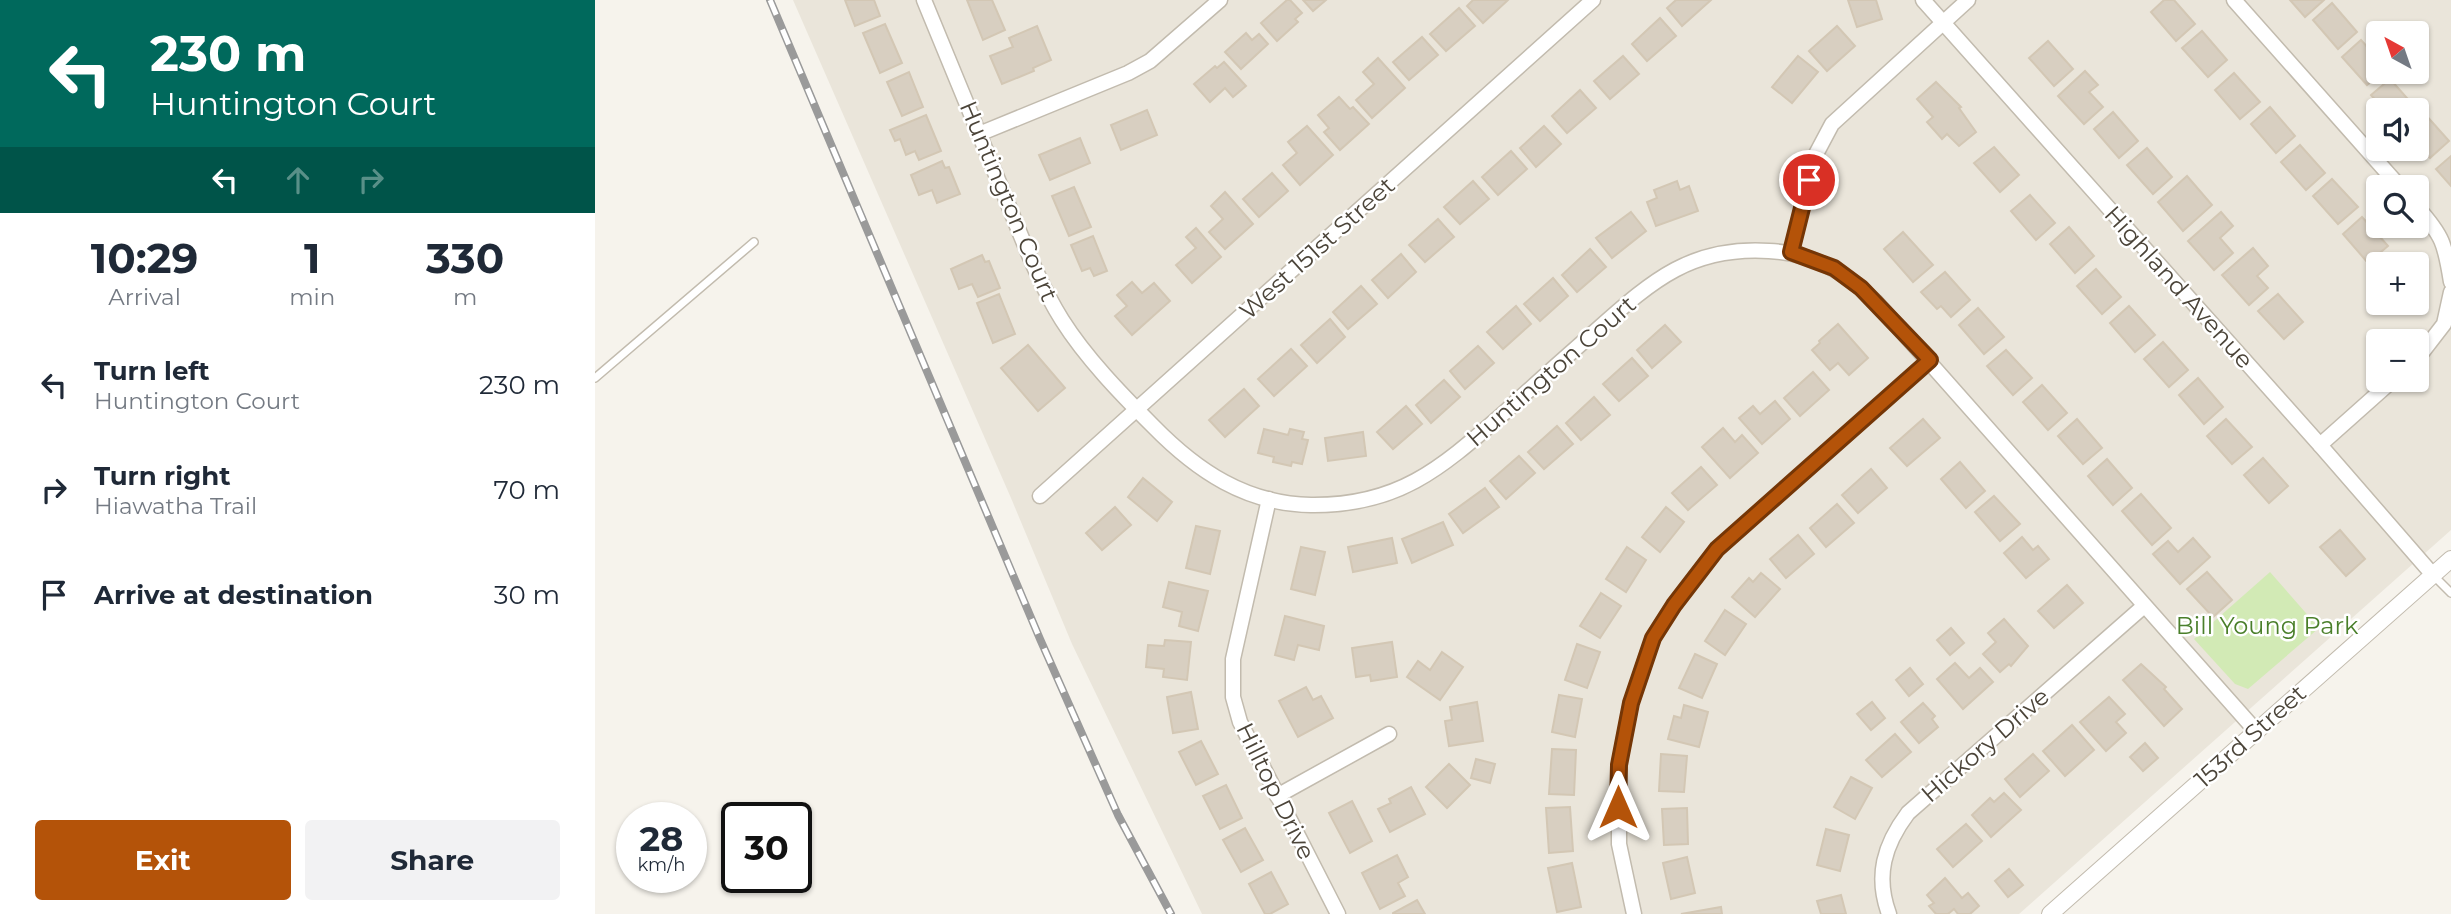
<!DOCTYPE html>
<meta charset="utf-8">
<style>
:root{--surface:#fff;--page:#f2f2f3;--text:#1f2937;--muted:#747a83;--accent:#b45309}
body{margin:0;font-family:Montserrat,sans-serif;background:var(--page);color:var(--text);height:100vh;display:flex;flex-direction:column;font-size:26px;white-space:nowrap}
*{box-sizing:border-box;margin:0}
p{font-size:23px;color:var(--muted)}
.icon{flex:none;width:38px;height:38px;fill:none;stroke:currentColor;stroke-width:2;stroke-linecap:round;stroke-linejoin:round}
.map{position:relative;flex:1;overflow:hidden}
.drawer{display:flex;flex-direction:column;background:var(--surface);width:595px}
.drawer>*{flex:none}
.hud{background:#00695c;color:#fff;overflow:hidden}
.needle{width:46px;rotate:320deg}
.fabs{position:absolute;left:1771px;top:21px;display:grid;gap:14px}
.fabs a{display:grid;place-items:center;width:63px;height:63px;border-radius:7px;background:var(--surface);box-shadow:0 2px 5px #0004;font-size:35px}
.speed{position:absolute;left:21px;top:802px;display:flex;gap:14px;font-size:35px;font-weight:700;text-align:center}
.speed>*{display:grid;place-content:center;width:91px;height:91px;border-radius:50%;background:var(--surface);box-shadow:0 2px 5px #0004;line-height:1}
.speed small{font-size:18px;font-weight:400}
.speed .limit{border:4px solid #111;border-radius:10px;background:#fff;color:#111}
.pin{position:absolute;display:grid;place-items:center;width:60px;height:60px;color:#fff;margin:-30px;border:4px solid #fff;border-radius:50%;box-shadow:0 2px 7px #0007}
.me{position:absolute;width:77px;margin:-38px;rotate:0deg;stroke-linejoin:round;filter:drop-shadow(0 0 5px #0008)}
.turn{display:flex;align-items:center;gap:24px;height:147px;padding:0 35px;font-size:32px}
.turn .icon{width:91px;height:91px;stroke-width:2.5}
.turn b{display:block;font-size:49px;line-height:60px}
.lanes{display:flex;align-items:center;height:66px;padding:0 35px;background:#0003;justify-content:center;gap:35px;direction:ltr}
.lanes .off{opacity:.35}
.eta{display:flex;justify-content:space-evenly;align-items:center;height:119px;text-align:center}
.eta b{font-size:42px;font-weight:700;line-height:49px}
.action{display:flex;gap:14px;margin-top:auto;padding:14px 35px}
.action a{flex:1;height:80px;border-radius:7px;background:var(--accent);color:#fff;font-size:28px;font-weight:700;line-height:80px;text-align:center}
.action a+a{background:var(--page);color:var(--text)}
ul{padding:0;list-style:none}
li{display:flex;align-items:center;gap:21px;height:105px;padding:0 35px}
li div{flex:1}
li b{display:block;font-size:26px}
li em{font-style:normal}
main{display:flex;flex:1;min-height:0}
.map>svg:first-child{display:block}
.residential{fill:#eae5da;fill-rule:evenodd}
.green{fill:#d2eab5}
.building{fill:#d8cfc1;stroke:#d3c7b4;stroke-width:2}
.lines{fill:none;stroke-linecap:round;stroke-linejoin:round}
.service-casing{stroke:#c2bbae;stroke-width:10}
.minor-casing{stroke:#c2bbae;stroke-width:17}
.tertiary-casing{stroke:#c2bbae;stroke-width:18}
.service{stroke:#fff;stroke-width:7}
.minor{stroke:#fff;stroke-width:14}
.tertiary{stroke:#fff;stroke-width:16}
.rail-casing{stroke:#9a9a9a;stroke-width:8}
.rail{stroke:#fff;stroke-width:5;stroke-dasharray:16;stroke-linecap:butt}
.route-casing{stroke:#753606;stroke-width:18}
.route{stroke:#b45309;stroke-width:12}
.labels{text-anchor:middle;dominant-baseline:central;stroke-width:5;stroke-linejoin:round;paint-order:stroke}
.street-label{font-size:24px;fill:#4b4439;stroke:#fff}
.park-label{font-size:24px;fill:#4a7f2a;stroke:#fff}
</style>
<main>
<section class="drawer">
<div class="hud">
<div class="turn"><svg class="icon" aria-label="left" viewBox="0 0 24 24"><path d="M17 20v-9H6M10 6l-5 5 5 5"/></svg><div><b>230 m</b>Huntington Court</div></div>
<div class="lanes"><svg class="icon" aria-label="left" viewBox="0 0 24 24"><path d="M17 20v-9H6M10 6l-5 5 5 5"/></svg><svg class="icon off" aria-label="ahead" viewBox="0 0 24 24"><path d="M12 20V5M6 11l6-6 6 6"/></svg><svg class="icon off" aria-label="right" viewBox="0 0 24 24"><path d="M7 20v-9h11M14 6l5 5-5 5"/></svg></div>
</div>
<div class="eta">
<div><b>10:29</b><p>Arrival</p></div>
<div><b>1</b><p>min</p></div>
<div><b>330</b><p>m</p></div>
</div>
<ul>
<li><svg class="icon" aria-label="left" viewBox="0 0 24 24"><path d="M17 20v-9H6M10 6l-5 5 5 5"/></svg><div><b>Turn left</b><p>Huntington Court</p></div><em>230 m</em></li>
<li><svg class="icon" aria-label="right" viewBox="0 0 24 24"><path d="M7 20v-9h11M14 6l5 5-5 5"/></svg><div><b>Turn right</b><p>Hiawatha Trail</p></div><em>70 m</em></li>
<li><svg class="icon" aria-label="arrive" viewBox="0 0 24 24"><path d="M6 21V4h12l-3 4 3 4H6"/></svg><div><b>Arrive at destination</b></div><em>30 m</em></li>
</ul>
<div class="action"><a>Exit</a><a>Share</a></div>
</section>
<div class="map">
<svg width="1856" height="914" viewBox="0 0 1856 914">
<rect width="100%" height="100%" fill="#f6f3ec"/>
<path class="residential" d="M198,0H1856V530L1424,914H607L477,644L416,498ZM1783,33H1822V72H1783ZM1783,110H1822V149H1783ZM1783,187H1822V226H1783ZM1783,264H1822V303H1783ZM1783,341H1822V380H1783Z"/>
<polygon class="green" points="1675,572 1724,628 1653,689 1640,684 1599,639"/>
<g class="building">
<polygon points="250,0 279,0 285,16 260,26"/>
<polygon points="372,0 397,0 410,30 388,40"/>
<polygon points="692,0 695,0 707,13 700,19 703,22 682,41 666,23"/>
<polygon points="708,0 731,0 718,11"/>
<polygon points="878,0 913,0 888,23 872,6"/>
<polygon points="1081,0 1116,0 1087,26 1072,8"/>
<polygon points="1253,0 1281,0 1287,19 1262,27"/>
<polygon points="1569,0 1579,0 1600,24 1581,41 1556,12"/>
<polygon points="1695,0 1729,0 1710,17"/>
<polygon points="1737,3 1762,32 1743,49 1718,20"/>
<polygon points="864,8 880,26 851,51 835,34"/>
<polygon points="1065,18 1081,36 1052,61 1037,44"/>
<polygon points="290,24 307,63 285,73 268,33"/>
<polygon points="442,26 456,60 438,68 439,71 407,84 395,56 418,47 414,38"/>
<polygon points="1242,26 1260,46 1232,71 1214,51"/>
<polygon points="1607,31 1632,60 1613,77 1587,48"/>
<polygon points="651,33 657,40 664,34 673,44 646,69 630,52"/>
<polygon points="827,37 843,55 814,80 798,62"/>
<polygon points="1766,40 1783,59 1783,72 1788,72 1772,85 1747,57"/>
<polygon points="1453,41 1478,69 1459,86 1434,58"/>
<polygon points="1028,56 1044,74 1015,99 999,81"/>
<polygon points="1203,56 1223,72 1197,103 1177,87"/>
<polygon points="783,58 810,88 777,118 761,100 779,84 768,72"/>
<polygon points="629,62 651,86 638,97 630,88 615,102 599,84 620,66 622,68"/>
<polygon points="1490,71 1503,85 1494,92 1508,107 1489,124 1463,96"/>
<polygon points="314,72 328,107 307,116 292,82"/>
<polygon points="1639,73 1665,102 1645,119 1620,90"/>
<polygon points="1795,79 1820,107 1816,110 1789,110 1776,95"/>
<polygon points="1341,82 1366,107 1364,108 1381,132 1364,146 1352,134 1347,139 1332,122 1338,117 1322,99"/>
<polygon points="985,90 1001,108 972,133 957,116"/>
<polygon points="744,97 755,109 758,107 774,124 745,150 729,132 734,128 723,115"/>
<polygon points="1675,107 1700,136 1681,153 1656,124"/>
<polygon points="552,110 562,135 526,150 516,125"/>
<polygon points="1518,112 1543,141 1524,158 1499,129"/>
<polygon points="1829,113 1854,141 1835,158 1822,143 1822,119"/>
<polygon points="331,115 346,151 324,160 320,151 311,155 305,139 300,141 295,130"/>
<polygon points="712,126 738,155 705,185 688,165 702,153 693,142"/>
<polygon points="949,126 966,144 941,167 925,148"/>
<polygon points="485,138 495,163 455,180 444,155"/>
<polygon points="1705,145 1730,173 1711,190 1686,162"/>
<polygon points="1399,147 1424,175 1405,192 1379,163"/>
<polygon points="1552,148 1577,177 1558,194 1532,165"/>
<polygon points="916,151 932,169 903,195 887,177"/>
<polygon points="1856,156 1856,186 1841,169"/>
<polygon points="347,161 350,168 354,167 365,194 342,203 337,190 324,195 316,175"/>
<polygon points="677,173 693,191 664,217 648,199"/>
<polygon points="1592,176 1617,205 1588,231 1563,202"/>
<polygon points="1737,179 1763,207 1743,224 1718,196"/>
<polygon points="878,181 894,199 865,224 849,207"/>
<polygon points="1082,181 1085,190 1094,186 1103,211 1061,226 1052,202 1062,198 1059,190"/>
<polygon points="479,187 496,227 474,236 457,196"/>
<polygon points="630,192 658,224 630,249 614,232 628,219 616,206"/>
<polygon points="1435,195 1460,223 1441,240 1416,211"/>
<polygon points="1036,212 1051,231 1017,258 1001,238"/>
<polygon points="1626,212 1638,226 1625,238 1638,253 1619,270 1593,241"/>
<polygon points="1767,217 1793,246 1773,263 1748,234"/>
<polygon points="843,219 859,237 830,262 814,245"/>
<polygon points="1474,227 1499,256 1480,273 1455,244"/>
<polygon points="601,228 626,257 597,283 581,265 601,248 591,237"/>
<polygon points="1308,232 1338,265 1318,282 1289,249"/>
<polygon points="498,236 512,271 499,276 495,268 487,271 476,245"/>
<polygon points="1658,248 1673,266 1662,276 1673,288 1654,305 1627,275"/>
<polygon points="995,249 1011,267 982,292 967,275"/>
<polygon points="806,254 821,272 793,298 777,280"/>
<polygon points="387,255 390,262 394,261 405,288 383,297 377,284 364,289 356,269"/>
<polygon points="1501,269 1526,297 1507,314 1482,286"/>
<polygon points="1350,272 1375,300 1356,317 1346,306 1342,309 1326,292"/>
<polygon points="958,278 973,296 945,321 929,304"/>
<polygon points="537,282 547,293 559,283 575,301 537,335 520,316 532,306 522,295"/>
<polygon points="766,286 782,304 753,329 738,312"/>
<polygon points="404,294 420,334 398,343 382,303"/>
<polygon points="1683,294 1708,322 1689,339 1663,311"/>
<polygon points="921,306 936,324 908,349 892,332"/>
<polygon points="1534,306 1560,335 1540,352 1515,323"/>
<polygon points="1383,308 1409,337 1389,354 1364,325"/>
<polygon points="735,319 750,337 722,363 706,345"/>
<polygon points="1243,324 1273,358 1254,375 1243,363 1235,370 1217,350 1225,343 1224,341"/>
<polygon points="1070,325 1086,342 1057,368 1042,350"/>
<polygon points="1568,342 1593,370 1574,387 1549,359"/>
<polygon points="433,345 470,388 443,411 406,368"/>
<polygon points="883,346 899,363 870,389 855,371"/>
<polygon points="696,349 712,366 679,396 663,379"/>
<polygon points="1411,350 1437,378 1418,395 1392,366"/>
<polygon points="1037,358 1053,376 1024,401 1008,384"/>
<polygon points="1218,372 1234,390 1205,416 1189,398"/>
<polygon points="1603,378 1628,407 1609,424 1584,395"/>
<polygon points="849,380 865,397 836,423 821,405"/>
<polygon points="1447,385 1472,413 1453,430 1428,402"/>
<polygon points="649,389 664,406 630,437 614,420"/>
<polygon points="999,397 1015,415 986,440 971,423"/>
<polygon points="1180,401 1195,419 1167,444 1144,418 1158,406 1165,414"/>
<polygon points="811,406 827,424 798,449 782,432"/>
<polygon points="1328,419 1345,438 1312,466 1295,448"/>
<polygon points="1482,419 1507,448 1488,464 1463,436"/>
<polygon points="1631,419 1657,447 1637,464 1612,436"/>
<polygon points="962,426 978,444 949,469 933,452"/>
<polygon points="1128,428 1140,442 1147,435 1163,453 1135,478 1107,447"/>
<polygon points="669,429 693,435 695,429 709,432 707,439 713,440 707,464 697,462 696,466 678,462 679,457 663,453"/>
<polygon points="768,432 771,456 733,461 730,438"/>
<polygon points="924,456 940,473 911,499 895,481"/>
<polygon points="1668,458 1693,486 1674,503 1649,475"/>
<polygon points="1512,459 1537,488 1518,505 1493,476"/>
<polygon points="1365,462 1390,491 1371,508 1346,479"/>
<polygon points="1106,467 1122,485 1093,510 1077,493"/>
<polygon points="1276,469 1292,488 1263,513 1247,495"/>
<polygon points="548,478 577,502 562,521 533,497"/>
<polygon points="890,488 904,507 868,533 854,514"/>
<polygon points="1546,494 1576,528 1557,545 1527,511"/>
<polygon points="1399,496 1425,524 1405,541 1380,512"/>
<polygon points="1242,504 1259,523 1231,547 1215,528"/>
<polygon points="520,507 536,525 507,550 491,533"/>
<polygon points="1071,507 1089,522 1065,552 1047,537"/>
<polygon points="848,522 858,545 817,563 807,539"/>
<polygon points="601,526 625,531 615,574 591,568"/>
<polygon points="1745,530 1770,559 1751,576 1725,547"/>
<polygon points="1203,535 1219,554 1191,578 1175,559"/>
<polygon points="1427,537 1438,550 1443,546 1454,559 1431,578 1409,553"/>
<polygon points="797,538 802,563 758,572 753,547"/>
<polygon points="1598,538 1615,557 1585,584 1558,554 1573,541 1583,552"/>
<polygon points="706,547 730,552 720,595 696,589"/>
<polygon points="1032,547 1051,560 1031,592 1011,579"/>
<polygon points="1612,572 1637,600 1618,617 1592,589"/>
<polygon points="1166,573 1185,589 1160,617 1137,597 1154,578 1158,582"/>
<polygon points="574,582 613,591 603,631 584,626 587,612 568,607"/>
<polygon points="1472,585 1488,603 1459,628 1443,611"/>
<polygon points="1006,593 1026,606 1005,638 985,626"/>
<polygon points="1130,610 1151,624 1130,655 1110,641"/>
<polygon points="690,616 729,626 724,650 703,645 699,660 680,655"/>
<polygon points="1409,619 1433,646 1416,666 1414,664 1405,672 1388,654 1401,642 1393,633"/>
<polygon points="1356,628 1369,643 1355,655 1342,640"/>
<polygon points="570,640 596,642 592,680 568,677 569,669 551,667 553,645 569,646"/>
<polygon points="797,642 802,677 776,681 775,675 761,677 757,648"/>
<polygon points="982,644 1005,652 992,688 970,680"/>
<polygon points="847,652 868,667 845,700 812,677 823,661 835,670"/>
<polygon points="1100,654 1122,664 1107,698 1084,688"/>
<polygon points="1360,663 1374,678 1385,668 1398,682 1368,709 1342,679"/>
<polygon points="1546,664 1571,687 1569,689 1587,709 1569,726 1528,680"/>
<polygon points="1315,668 1328,684 1314,696 1301,680"/>
<polygon points="711,687 718,700 726,696 738,718 703,737 684,701"/>
<polygon points="596,692 603,729 578,733 572,697"/>
<polygon points="964,695 987,699 980,737 957,732"/>
<polygon points="1514,697 1530,714 1521,722 1531,733 1511,751 1485,722"/>
<polygon points="882,702 888,741 854,746 850,721 857,720 855,707"/>
<polygon points="1277,702 1290,718 1276,730 1262,714"/>
<polygon points="1328,703 1340,716 1337,719 1343,727 1324,743 1306,722"/>
<polygon points="1089,705 1113,712 1104,747 1073,739 1079,716 1086,718"/>
<polygon points="1477,725 1499,750 1470,776 1448,751"/>
<polygon points="1300,734 1316,752 1287,777 1271,760"/>
<polygon points="606,741 623,774 601,785 584,752"/>
<polygon points="1550,743 1563,758 1548,771 1535,757"/>
<polygon points="957,749 981,750 979,795 954,794"/>
<polygon points="1066,754 1092,756 1089,792 1064,791"/>
<polygon points="1438,754 1454,771 1425,797 1410,779"/>
<polygon points="881,759 900,764 895,783 876,778"/>
<polygon points="854,764 875,785 852,808 831,787"/>
<polygon points="1256,777 1277,788 1260,819 1239,807"/>
<polygon points="631,785 647,818 625,829 608,796"/>
<polygon points="816,787 830,814 795,832 783,809 796,803 794,799"/>
<polygon points="1409,793 1426,810 1396,837 1377,815 1395,798 1399,802"/>
<polygon points="757,801 777,841 755,853 734,813"/>
<polygon points="975,807 978,851 954,853 951,808"/>
<polygon points="1092,808 1093,844 1069,845 1067,809"/>
<polygon points="1371,824 1387,841 1358,867 1342,849"/>
<polygon points="650,828 668,860 646,872 628,840"/>
<polygon points="1231,829 1254,835 1245,871 1222,865"/>
<polygon points="802,855 813,877 803,883 810,896 785,909 767,873"/>
<polygon points="1092,857 1100,893 1076,899 1068,863"/>
<polygon points="977,863 986,907 962,912 953,868"/>
<polygon points="1414,869 1428,885 1413,897 1400,881"/>
<polygon points="676,872 693,904 675,914 670,914 654,884"/>
<polygon points="1350,878 1367,898 1373,893 1384,906 1375,914 1363,914 1359,909 1353,914 1341,914 1334,906 1339,903 1332,895"/>
<polygon points="1246,895 1251,914 1226,914 1222,901"/>
<polygon points="822,900 830,914 798,914 798,913"/>
<polygon points="1126,907 1127,914 1086,914"/>
</g>
<g class="lines">
<defs>
<g id="service">
<polyline points="0,378 159,242"/>
<polyline points="1838,575 1856,593"/>
</g>
<g id="minor">
<path d="M329,0C355,64 382,128 408,192C426,235 442,280 467,320C491,358 526,394 558,426C602,471 651,504 716,505C804,506 846,468 909,413C940,384 972,356 1004,328C1058,280 1097,246 1174,251C1217,253 1249,271 1280,301L1661,731"/>
<polyline points="1328,0 1725,445 1838,575"/>
<polyline points="1639,0 1805,187"/>
<polyline points="384,134 533,73 555,61 625,0"/>
<path d="M1822,207C1848,236 1850,244 1856,282"/>
<polyline points="1196,252 1220,156 1237,124 1373,0"/>
<polyline points="1822,359 1849,324 1856,292"/>
<polyline points="1725,445 1798,380"/>
<polyline points="445,496 998,0"/>
<polyline points="674,499 638,659 638,697 645,722 743,914"/>
<polyline points="682,796 794,734"/>
<polyline points="1039,914 1024,844 1024,765 1036,703 1058,638 1079,605 1122,549 1335,361"/>
<path d="M1294,914C1280,876 1289,845 1313,813L1549,606"/>
</g>
<polyline id="tertiary" points="1455,914 1856,559"/>
</defs>
<use href="#service" class="service-casing"/>
<use href="#minor" class="minor-casing"/>
<use href="#tertiary" class="tertiary-casing"/>
<use href="#service" class="service"/>
<use href="#minor" class="minor"/>
<use href="#tertiary" class="tertiary"/>
<defs>
<polyline id="rail" points="175,0 445,639 523,815 576,914"/>
</defs>
<use href="#rail" class="rail-casing"/>
<use href="#rail" class="rail"/>
</g>
<g class="lines">
<defs>
<polyline id="route" points="1023,807 1024,765 1036,703 1058,638 1079,605 1122,549 1335,360 1266,288 1239,268 1196,252 1214,180"/>
</defs>
<use href="#route" class="route-casing"/>
<use href="#route" class="route"/>
</g>
<g class="labels">
<g class="street-label">
<text transform="translate(414 201) rotate(67)">Huntington Court</text>
<text transform="translate(722 248) rotate(-42)">West 151st Street</text>
<text transform="translate(1584 287) rotate(48)">Highland Avenue</text>
<text transform="translate(956 371) rotate(-41)">Huntington Court</text>
<text transform="translate(1655 736) rotate(-42)">153rd Street</text>
<text transform="translate(1390 745) rotate(-41)">Hickory Drive</text>
<text transform="translate(681 791) rotate(64)">Hilltop Drive</text>
</g>
<g class="park-label">
<text x="1672" y="625">Bill Young Park</text>
</g>
</g>
</svg>
<div class="fabs">
<a><svg class="needle" viewBox="-14 -14 28 28"><path d="M0-13l5 13h-10z" fill="#e53935"/><path d="M0 13l5-13h-10z" fill="#747a83"/></svg></a>
<a><svg class="icon" aria-label="sound" viewBox="0 0 24 24"><path d="M4 9h4l5-4v14l-5-4H4zM17 9q2 3 0 6"/></svg></a>
<a><svg class="icon" aria-label="search" viewBox="0 0 24 24"><circle cx="10" cy="10" r="6"/><path d="M15 15l6 6"/></svg></a>
<a>+</a>
<a>−</a>
</div>
<div class="speed"><div>28<small>km/h</small></div><div class="limit">30</div></div>
<div class="pin" style="left:1214px;top:180px;background:#d93025"><svg class="icon" aria-label="arrive" viewBox="0 0 24 24"><path d="M6 21V4h12l-3 4 3 4H6"/></svg></div>
<svg class="me" style="left:1023px;top:807px" viewBox="-20 -20 40 40"><path d="M0-17L14 15 0 8-14 15z" fill="#b45309" stroke="#fff" stroke-width="4"/></svg>
</div>
</main>
